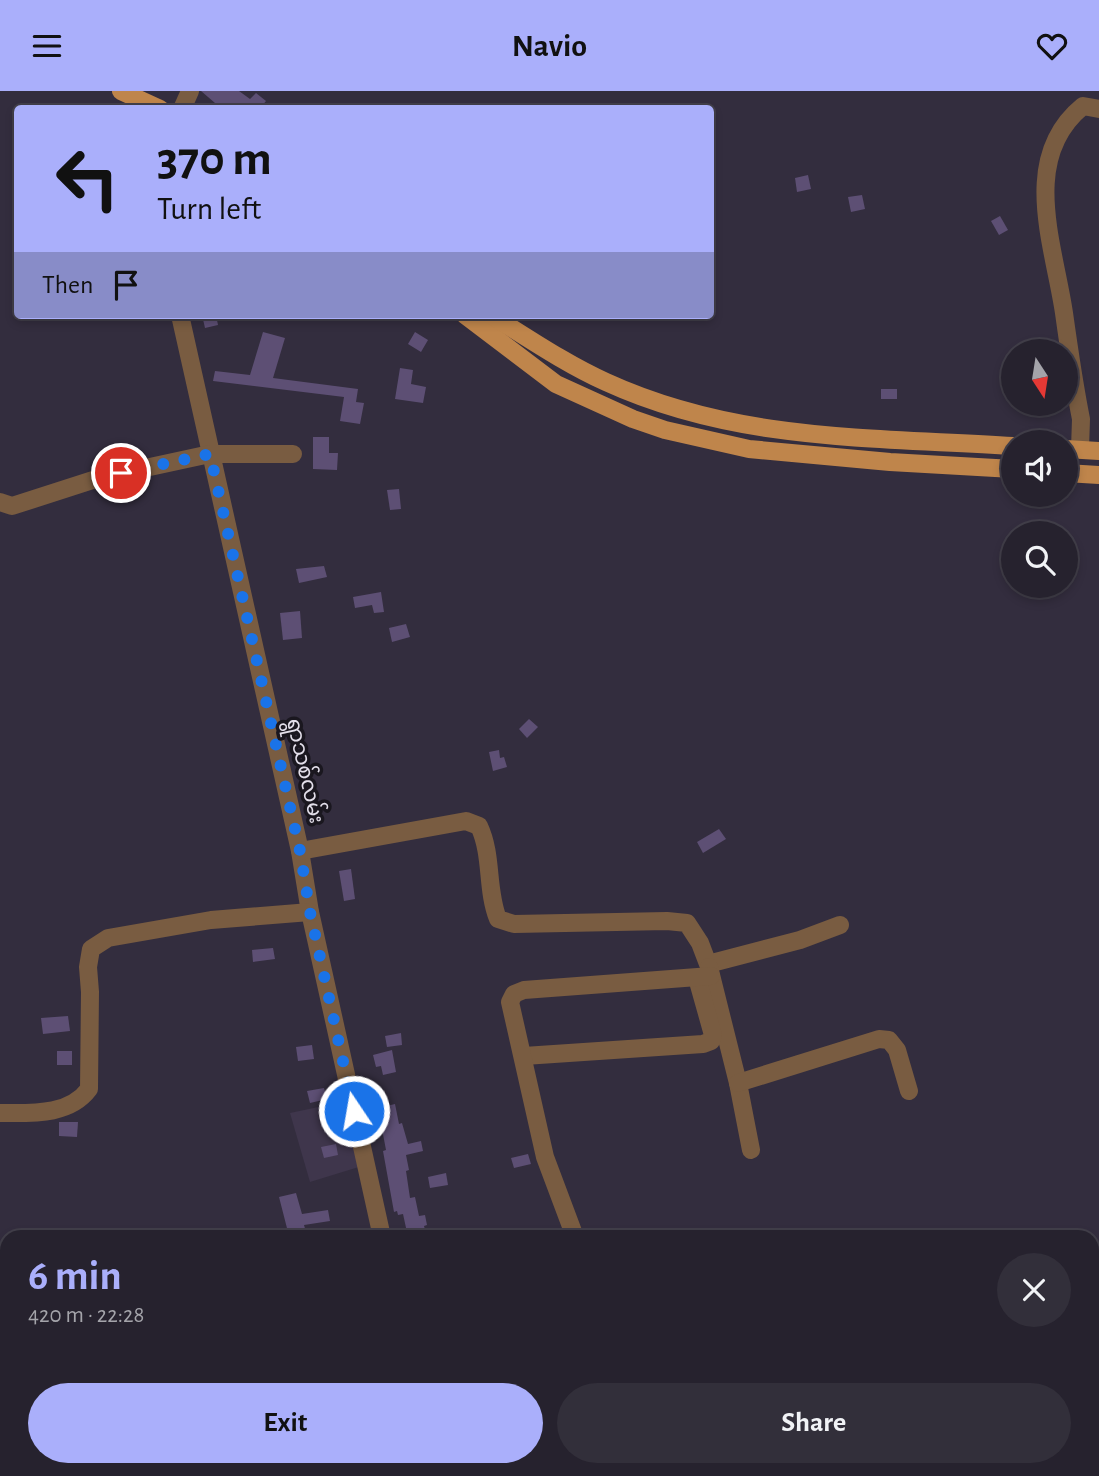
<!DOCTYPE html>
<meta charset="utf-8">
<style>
:root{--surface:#26222e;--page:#322f3a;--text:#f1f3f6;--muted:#a4a4aa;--line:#423f4a;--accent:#aaaffb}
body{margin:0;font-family:"Alegreya Sans","Noto Sans Myanmar",sans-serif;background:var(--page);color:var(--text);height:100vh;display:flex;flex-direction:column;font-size:26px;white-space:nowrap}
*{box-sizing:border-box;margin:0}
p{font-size:23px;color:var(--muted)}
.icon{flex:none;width:38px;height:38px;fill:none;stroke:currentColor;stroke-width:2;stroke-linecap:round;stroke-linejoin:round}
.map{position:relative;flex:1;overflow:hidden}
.sheet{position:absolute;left:0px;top:1139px;width:1099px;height:247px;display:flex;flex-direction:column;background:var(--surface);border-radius:21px 21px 0 0;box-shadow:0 4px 10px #0003,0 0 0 2px var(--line)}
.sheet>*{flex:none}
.top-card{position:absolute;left:14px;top:14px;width:700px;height:214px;border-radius:7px;box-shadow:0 4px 10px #0003,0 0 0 2px var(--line);background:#aaaffb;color:#111;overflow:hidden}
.needle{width:46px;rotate:168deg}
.controls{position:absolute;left:1001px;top:248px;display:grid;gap:14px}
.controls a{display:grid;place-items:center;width:77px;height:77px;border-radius:50%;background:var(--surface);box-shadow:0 4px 10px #0003,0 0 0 2px var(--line);font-size:35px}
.pin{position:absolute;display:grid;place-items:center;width:60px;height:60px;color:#fff;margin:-30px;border:4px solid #fff;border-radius:50%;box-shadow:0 2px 7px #0007}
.me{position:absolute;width:77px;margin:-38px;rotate:348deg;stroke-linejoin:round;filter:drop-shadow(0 0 5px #0008)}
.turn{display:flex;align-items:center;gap:24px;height:147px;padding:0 28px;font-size:32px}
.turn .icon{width:91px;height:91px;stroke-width:2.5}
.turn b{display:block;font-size:49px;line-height:60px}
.then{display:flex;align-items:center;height:66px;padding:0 28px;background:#0003;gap:14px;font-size:26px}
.round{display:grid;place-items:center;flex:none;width:74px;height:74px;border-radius:37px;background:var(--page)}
.head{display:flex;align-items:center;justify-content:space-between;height:119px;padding:0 28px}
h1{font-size:42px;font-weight:700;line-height:52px;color:var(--accent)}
.button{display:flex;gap:14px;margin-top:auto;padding:14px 28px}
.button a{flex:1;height:80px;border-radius:42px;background:var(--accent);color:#111;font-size:28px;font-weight:700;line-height:80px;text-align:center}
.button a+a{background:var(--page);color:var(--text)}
header{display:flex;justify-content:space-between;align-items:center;height:91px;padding:0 28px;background:var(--accent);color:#111;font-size:32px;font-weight:700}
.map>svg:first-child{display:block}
.built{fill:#3f364c}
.building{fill:#5d4f74}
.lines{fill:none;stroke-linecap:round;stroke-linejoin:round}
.path{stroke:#6b6675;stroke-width:2;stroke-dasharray:2 5;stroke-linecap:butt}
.minor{stroke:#795c41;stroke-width:18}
.major{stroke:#bf854b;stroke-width:18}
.route{stroke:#1a73e8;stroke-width:12;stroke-dasharray:0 21.6}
.labels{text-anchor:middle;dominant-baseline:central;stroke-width:7;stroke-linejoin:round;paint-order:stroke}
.street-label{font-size:21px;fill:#e3dfea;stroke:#1a171f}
</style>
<header><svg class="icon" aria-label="menu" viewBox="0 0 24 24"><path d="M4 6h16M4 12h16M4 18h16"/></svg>Navio<svg class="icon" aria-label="heart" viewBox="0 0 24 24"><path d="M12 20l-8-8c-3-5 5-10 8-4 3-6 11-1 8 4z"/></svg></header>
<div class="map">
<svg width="1099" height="1385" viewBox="0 0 1099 1385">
<rect width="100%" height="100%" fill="#332d3e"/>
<polygon class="built" points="347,1010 362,1075 310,1091 290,1022"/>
<g class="building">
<polygon points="201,0 239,0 250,8 256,2 266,10 261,16 263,18 222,18"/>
<polygon points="808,84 811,98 797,101 795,87"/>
<polygon points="862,104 865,118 851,121 848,106"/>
<polygon points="1000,125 1008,139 999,144 991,130"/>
<polygon points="202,224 216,224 218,234 205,237"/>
<polygon points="263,241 285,247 273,287 358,298 356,311 364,312 360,333 340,330 344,306 213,290 215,280 250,284"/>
<polygon points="415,241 428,249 421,261 408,253"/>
<polygon points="400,277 413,279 411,293 426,296 423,312 395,308"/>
<rect x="881" y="298" width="16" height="10"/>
<polygon points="313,346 329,346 329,362 338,362 337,379 313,378"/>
<polygon points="399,398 401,418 390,419 387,399"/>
<polygon points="324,475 327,486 299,492 296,478"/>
<polygon points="381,501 384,521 374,522 372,514 355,517 353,506"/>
<polygon points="300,520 302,547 283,549 280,522"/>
<polygon points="406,533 410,546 392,551 389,537"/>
<polygon points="529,628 538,636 527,647 519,638"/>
<polygon points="499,659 500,667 504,666 507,676 493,680 489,661"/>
<polygon points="719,738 726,748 703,762 697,751"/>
<polygon points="351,778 355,808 344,810 339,780"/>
<polygon points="273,857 275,868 253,871 252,859"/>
<polygon points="68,925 70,940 43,943 41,927"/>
<polygon points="401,942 402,954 387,956 385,945"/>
<polygon points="312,954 314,968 298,970 296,956"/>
<polygon points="392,959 396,981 383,984 381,975 376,976 373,964"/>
<rect x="57" y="960" width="15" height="14"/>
<polygon points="324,997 327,1008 310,1012 307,1000"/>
<polygon points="395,1013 399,1033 402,1032 408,1053 421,1050 423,1060 406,1064 409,1079 406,1080 410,1107 415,1106 419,1125 425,1124 427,1134 424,1135 427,1146 408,1146 403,1123 398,1124 397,1120 394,1121 383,1060 386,1059 378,1017"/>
<polygon points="59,1031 78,1031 77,1046 59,1045"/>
<polygon points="336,1053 338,1064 324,1067 321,1056"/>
<polygon points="528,1063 531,1073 514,1077 511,1067"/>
<polygon points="446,1082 448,1094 430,1097 428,1086"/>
<polygon points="296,1102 302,1123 328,1119 330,1130 304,1134 306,1141 289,1145 279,1106"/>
</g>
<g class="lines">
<polyline class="path" points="1091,1385 1099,1358"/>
<g class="minor">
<polyline points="182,18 190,0"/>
<polyline points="180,224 300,760 310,821 382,1146"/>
<path d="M1080,358L1081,328C1074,293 1069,258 1064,222C1054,154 1019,67 1083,15L1099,18"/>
<polyline points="0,411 12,415 99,387 210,363 293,363"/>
<path d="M300,760L466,730L479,735C493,765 486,798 498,828L514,833L667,830L687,832L700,852L708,873L800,849L840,834"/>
<polyline points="709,876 738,992 751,1059"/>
<polyline points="524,965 703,953 711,950 713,944 697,887"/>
<polyline points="738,992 879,948 889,949 897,959 909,1000"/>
<path d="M0,1022C31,1022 69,1025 89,998L90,901L88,876L91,858L108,847L211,829L310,821"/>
<polyline points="575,1146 545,1066 510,911 514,903 524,899 711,885"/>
<polyline points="315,1379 315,1385"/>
<polyline points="431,1379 433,1385"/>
<polyline points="140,1385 162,1379"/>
<polyline points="605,1385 605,1379"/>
<polyline points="658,1385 658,1379"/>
<polyline points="782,1385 783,1379"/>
</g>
<g class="major">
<polyline points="121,0 160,18"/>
<polyline points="465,224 556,293 633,328 665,339 749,358 890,371 1013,378"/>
<path d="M491,224C528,247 566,273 606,291C737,351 873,346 1013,355"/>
<polyline points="1066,358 1099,360"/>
<polyline points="1066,382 1099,384"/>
</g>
</g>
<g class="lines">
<polyline class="route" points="121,382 210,363 300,760 310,821 354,1020"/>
</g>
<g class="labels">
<g class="street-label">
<text transform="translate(305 680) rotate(77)">ရွာသစ်လမ်း</text>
</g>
</g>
</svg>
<div class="controls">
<a><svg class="needle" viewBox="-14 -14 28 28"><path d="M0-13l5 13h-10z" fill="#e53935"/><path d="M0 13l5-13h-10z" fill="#a4a4aa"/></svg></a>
<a><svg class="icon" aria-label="sound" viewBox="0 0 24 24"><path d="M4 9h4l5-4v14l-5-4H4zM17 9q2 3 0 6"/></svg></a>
<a><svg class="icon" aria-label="search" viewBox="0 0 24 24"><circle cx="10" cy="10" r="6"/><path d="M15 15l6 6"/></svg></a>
</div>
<div class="pin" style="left:121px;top:382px;background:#d93025"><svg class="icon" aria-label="arrive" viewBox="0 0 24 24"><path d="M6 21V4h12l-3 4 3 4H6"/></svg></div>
<svg class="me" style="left:354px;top:1020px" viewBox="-20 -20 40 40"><circle r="17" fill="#1a73e8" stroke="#fff" stroke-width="3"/><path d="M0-11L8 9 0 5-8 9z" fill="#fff"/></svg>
<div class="top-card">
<div class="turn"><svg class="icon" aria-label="left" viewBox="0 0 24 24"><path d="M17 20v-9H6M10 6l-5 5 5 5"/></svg><div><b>370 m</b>Turn left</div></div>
<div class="then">Then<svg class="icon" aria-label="arrive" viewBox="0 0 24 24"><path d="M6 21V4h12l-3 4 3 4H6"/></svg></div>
</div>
<section class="sheet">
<div class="head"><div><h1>6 min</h1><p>420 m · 22:28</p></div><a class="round"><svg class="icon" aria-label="close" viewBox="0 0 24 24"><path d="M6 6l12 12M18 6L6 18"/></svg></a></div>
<div class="button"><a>Exit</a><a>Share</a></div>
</section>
</div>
